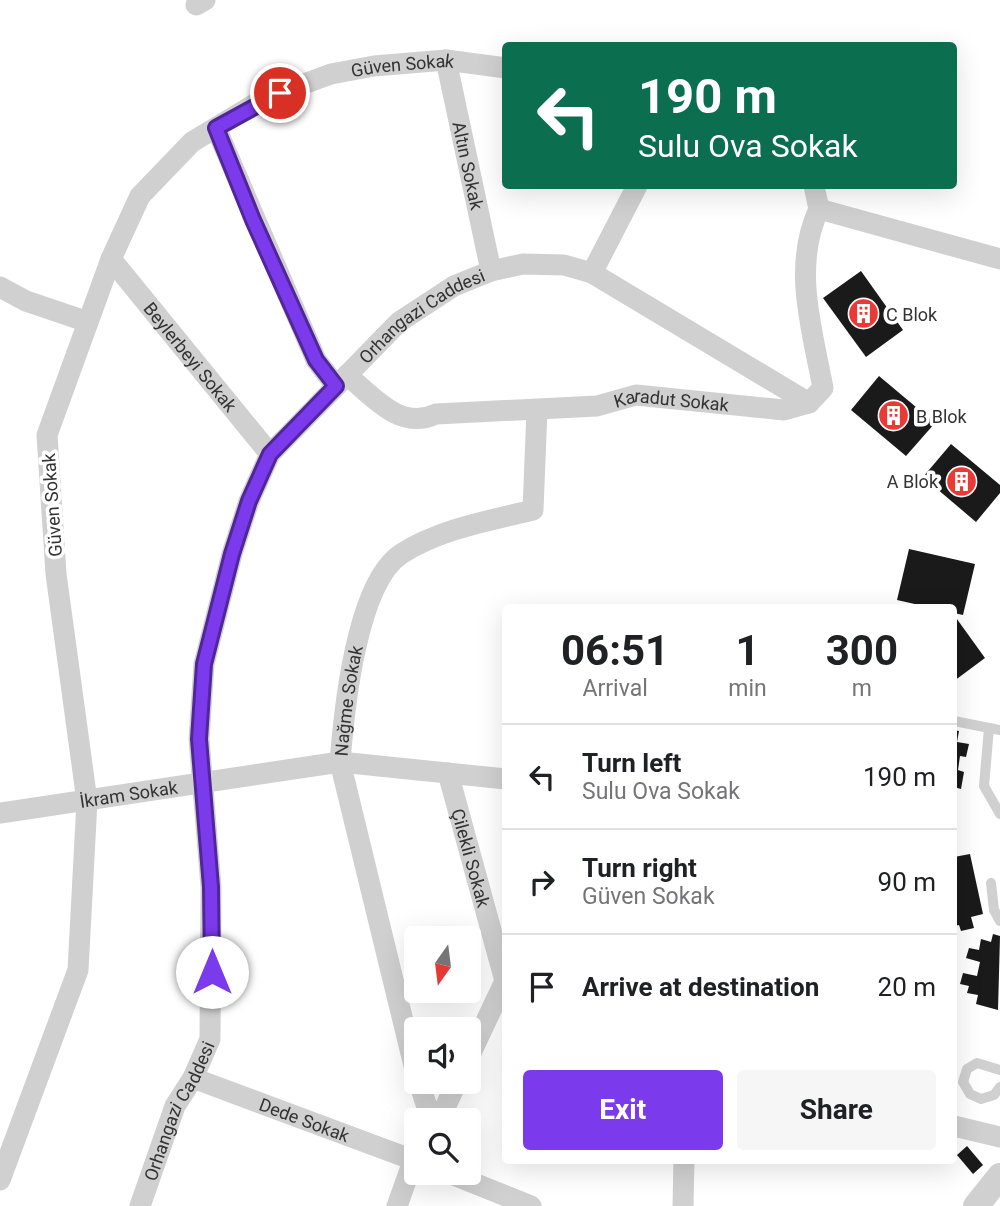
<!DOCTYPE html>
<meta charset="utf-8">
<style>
:root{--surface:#fff;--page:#f6f6f6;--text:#202124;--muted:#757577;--line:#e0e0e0;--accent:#7c3aed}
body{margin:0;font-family:Roboto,sans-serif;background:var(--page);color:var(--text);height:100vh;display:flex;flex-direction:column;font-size:26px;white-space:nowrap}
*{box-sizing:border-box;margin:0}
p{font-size:23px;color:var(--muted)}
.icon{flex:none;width:38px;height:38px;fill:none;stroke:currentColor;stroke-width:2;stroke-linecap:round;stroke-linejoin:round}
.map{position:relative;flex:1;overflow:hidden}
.drawer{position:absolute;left:502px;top:604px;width:455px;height:560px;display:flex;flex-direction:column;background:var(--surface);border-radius:7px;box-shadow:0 7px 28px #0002}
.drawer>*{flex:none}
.guide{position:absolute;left:502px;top:42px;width:455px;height:147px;border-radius:7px;box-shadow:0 7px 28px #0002;background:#0b6e4f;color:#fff;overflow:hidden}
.needle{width:46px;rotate:194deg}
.buttons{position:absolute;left:404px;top:926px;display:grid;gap:14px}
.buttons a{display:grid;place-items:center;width:77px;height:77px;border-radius:7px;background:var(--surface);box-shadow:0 7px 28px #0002;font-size:35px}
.pin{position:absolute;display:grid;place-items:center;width:60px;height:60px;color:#fff;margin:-30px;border:4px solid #fff;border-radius:50%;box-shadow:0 2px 7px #0007}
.me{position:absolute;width:77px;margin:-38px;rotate:0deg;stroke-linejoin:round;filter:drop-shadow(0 0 5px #0008)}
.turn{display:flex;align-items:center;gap:24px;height:147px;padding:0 21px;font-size:32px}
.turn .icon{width:91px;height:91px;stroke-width:2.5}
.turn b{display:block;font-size:49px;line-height:60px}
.eta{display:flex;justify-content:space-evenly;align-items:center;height:119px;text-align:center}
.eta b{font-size:42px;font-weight:700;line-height:49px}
.button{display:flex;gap:14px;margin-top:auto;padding:14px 21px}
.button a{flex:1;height:80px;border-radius:7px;background:var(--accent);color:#fff;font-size:28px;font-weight:700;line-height:80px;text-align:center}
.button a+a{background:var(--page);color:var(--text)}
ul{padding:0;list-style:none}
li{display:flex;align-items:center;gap:21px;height:105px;padding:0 21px;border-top:2px solid var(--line)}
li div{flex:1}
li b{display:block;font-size:26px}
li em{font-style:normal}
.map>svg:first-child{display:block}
.building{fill:#1a1a1a}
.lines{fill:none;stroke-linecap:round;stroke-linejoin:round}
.service{stroke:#d0d0d0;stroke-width:10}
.minor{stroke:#d0d0d0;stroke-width:21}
.tertiary{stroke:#d0d0d0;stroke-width:26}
.route-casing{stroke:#51269a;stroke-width:18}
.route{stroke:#7c3aed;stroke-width:12}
.labels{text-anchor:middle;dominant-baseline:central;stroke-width:7;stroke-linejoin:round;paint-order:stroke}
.street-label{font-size:18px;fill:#333;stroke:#fff}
.poi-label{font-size:18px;fill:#333;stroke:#fff;text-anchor:start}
</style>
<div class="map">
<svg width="1000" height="1206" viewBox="0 0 1000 1206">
<rect width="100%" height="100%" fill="#fff"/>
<g class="building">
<polygon points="861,271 903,330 866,357 823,298"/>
<polygon points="879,376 935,423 906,456 851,410"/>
<polygon points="951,444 1000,485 1000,493 976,522 923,477"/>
<polygon points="909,549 975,564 963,615 954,613 954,607 928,607 897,600"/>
<polygon points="954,615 985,658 954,681"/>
<polygon points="954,730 959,731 957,742 969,744 966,757 960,756 958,770 964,772 961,789 954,787"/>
<polygon points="970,854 983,914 971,917 974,928 961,931 959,925 954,926 954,857"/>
<polygon points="993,934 1000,936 998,1010 976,1004 978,995 967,993 969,986 960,984 963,973 977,976 980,962 966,958 969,948 979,950 981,939 991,942"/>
<polygon points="967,1146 983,1165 973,1174 957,1155"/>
</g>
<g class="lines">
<g class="service">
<polyline points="954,721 1000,730"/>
<polyline points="989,728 984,786 1000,814"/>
<polyline points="991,883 994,910 1000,921"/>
<polyline points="1000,1070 977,1063 967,1069 963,1082 970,1094 981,1099 994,1095 1000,1087"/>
</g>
<g class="minor">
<polyline points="196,5 205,0"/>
<path id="s1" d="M446,60L491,271"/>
<polyline points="216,128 316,360 336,386"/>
<polyline points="814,186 819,209 1000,259"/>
<path id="s2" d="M111,259L270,454"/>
<polyline points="592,273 637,186"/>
<polyline points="0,287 26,301 88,322"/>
<path id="s3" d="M347,375C372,396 400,431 436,414L597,406L636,395L784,410L809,403L823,388C812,329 792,266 819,209"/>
<path id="s4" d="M448,773L505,981L469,1057"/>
<path id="s5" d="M0,813L340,762L506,779"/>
<path id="s6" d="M416,1074L340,762C344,711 356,584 401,554C440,529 488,521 533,510L537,410"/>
<path id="s7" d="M193,1078L416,1161"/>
<polyline points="419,1082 431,1120"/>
<polyline points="439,1120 457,1082"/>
<polyline points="954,1126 1000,1137"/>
<polyline points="446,1172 531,1206"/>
<path id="s8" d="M0,1180L78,970L87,801L56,574L47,435L111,259L140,196L192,142L263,99L331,74L374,66L446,60L506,68"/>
<path id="s9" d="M140,1206L175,1106L193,1078L210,1039L211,887L199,739L204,664L232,554L249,501L270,454L399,322L454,286L491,271L523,264L564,265L592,273L809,403"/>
<polyline points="397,1206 416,1153"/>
<polyline points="683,1206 684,1160"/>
</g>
<polyline class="tertiary" points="976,1206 1000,1176"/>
</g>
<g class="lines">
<defs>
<polyline id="route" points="212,972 211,887 199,739 204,664 232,554 249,501 270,454 336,386 316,360 253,220 216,128 280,93"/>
</defs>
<use href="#route" class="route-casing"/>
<use href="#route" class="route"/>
</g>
<defs>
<symbol id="building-disc" viewBox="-11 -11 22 22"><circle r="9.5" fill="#ea3a35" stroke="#fff"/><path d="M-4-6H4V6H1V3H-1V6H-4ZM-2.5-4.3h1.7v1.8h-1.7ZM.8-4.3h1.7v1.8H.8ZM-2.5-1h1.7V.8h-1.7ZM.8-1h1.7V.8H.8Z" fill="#fff"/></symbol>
</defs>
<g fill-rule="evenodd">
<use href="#building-disc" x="846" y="296" width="35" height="35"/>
<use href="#building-disc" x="876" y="398" width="35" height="35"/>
<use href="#building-disc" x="944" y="464" width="35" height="35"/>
</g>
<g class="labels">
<g class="street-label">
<text stroke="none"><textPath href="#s8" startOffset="1321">Güven Sokak</textPath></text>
<text stroke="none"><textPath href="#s1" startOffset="108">Altın Sokak</textPath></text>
<text stroke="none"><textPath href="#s9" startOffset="985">Orhangazi Caddesi</textPath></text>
<text stroke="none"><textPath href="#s2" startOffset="126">Beylerbeyi Sokak</textPath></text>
<text stroke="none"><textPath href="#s3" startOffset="341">Karadut Sokak</textPath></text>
<text transform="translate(52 505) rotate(-94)">Güven Sokak</text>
<text stroke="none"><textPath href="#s6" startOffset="383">Nağme Sokak</textPath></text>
<text stroke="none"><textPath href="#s5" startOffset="130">İkram Sokak</textPath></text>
<text stroke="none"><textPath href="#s4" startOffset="88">Çilekli Sokak</textPath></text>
<text stroke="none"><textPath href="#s9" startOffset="103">Orhangazi Caddesi</textPath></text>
<text stroke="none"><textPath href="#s7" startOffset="119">Dede Sokak</textPath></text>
</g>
<g class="poi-label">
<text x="886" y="314">C Blok</text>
<text x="916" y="416">B Blok</text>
<text x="938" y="481" text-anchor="end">A Blok</text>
</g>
</g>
</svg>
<div class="buttons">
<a><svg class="needle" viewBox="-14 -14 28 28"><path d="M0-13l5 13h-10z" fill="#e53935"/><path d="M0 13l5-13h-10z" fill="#757577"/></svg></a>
<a><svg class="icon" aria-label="sound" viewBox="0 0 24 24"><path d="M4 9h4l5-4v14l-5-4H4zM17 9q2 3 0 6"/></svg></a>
<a><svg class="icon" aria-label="search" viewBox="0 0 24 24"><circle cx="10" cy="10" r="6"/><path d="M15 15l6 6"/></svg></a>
</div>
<div class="pin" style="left:280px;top:93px;background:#d93025"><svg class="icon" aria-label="arrive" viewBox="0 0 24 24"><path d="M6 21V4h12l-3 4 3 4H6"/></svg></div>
<svg class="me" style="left:212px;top:972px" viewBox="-20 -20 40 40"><circle r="19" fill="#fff"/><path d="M0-13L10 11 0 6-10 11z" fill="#7c3aed"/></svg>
<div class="guide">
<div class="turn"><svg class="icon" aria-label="left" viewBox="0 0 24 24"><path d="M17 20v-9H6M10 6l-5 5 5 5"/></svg><div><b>190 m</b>Sulu Ova Sokak</div></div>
</div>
<section class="drawer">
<div class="eta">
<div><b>06:51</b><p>Arrival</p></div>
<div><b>1</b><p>min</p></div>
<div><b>300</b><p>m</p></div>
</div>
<ul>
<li><svg class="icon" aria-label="left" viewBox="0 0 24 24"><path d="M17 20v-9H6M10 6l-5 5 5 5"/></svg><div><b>Turn left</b><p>Sulu Ova Sokak</p></div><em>190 m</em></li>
<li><svg class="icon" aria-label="right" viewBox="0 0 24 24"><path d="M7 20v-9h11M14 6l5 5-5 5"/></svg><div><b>Turn right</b><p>Güven Sokak</p></div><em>90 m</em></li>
<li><svg class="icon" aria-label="arrive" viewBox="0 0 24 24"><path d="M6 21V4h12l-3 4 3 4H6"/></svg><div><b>Arrive at destination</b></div><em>20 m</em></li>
</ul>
<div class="button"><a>Exit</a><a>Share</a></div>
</section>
</div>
